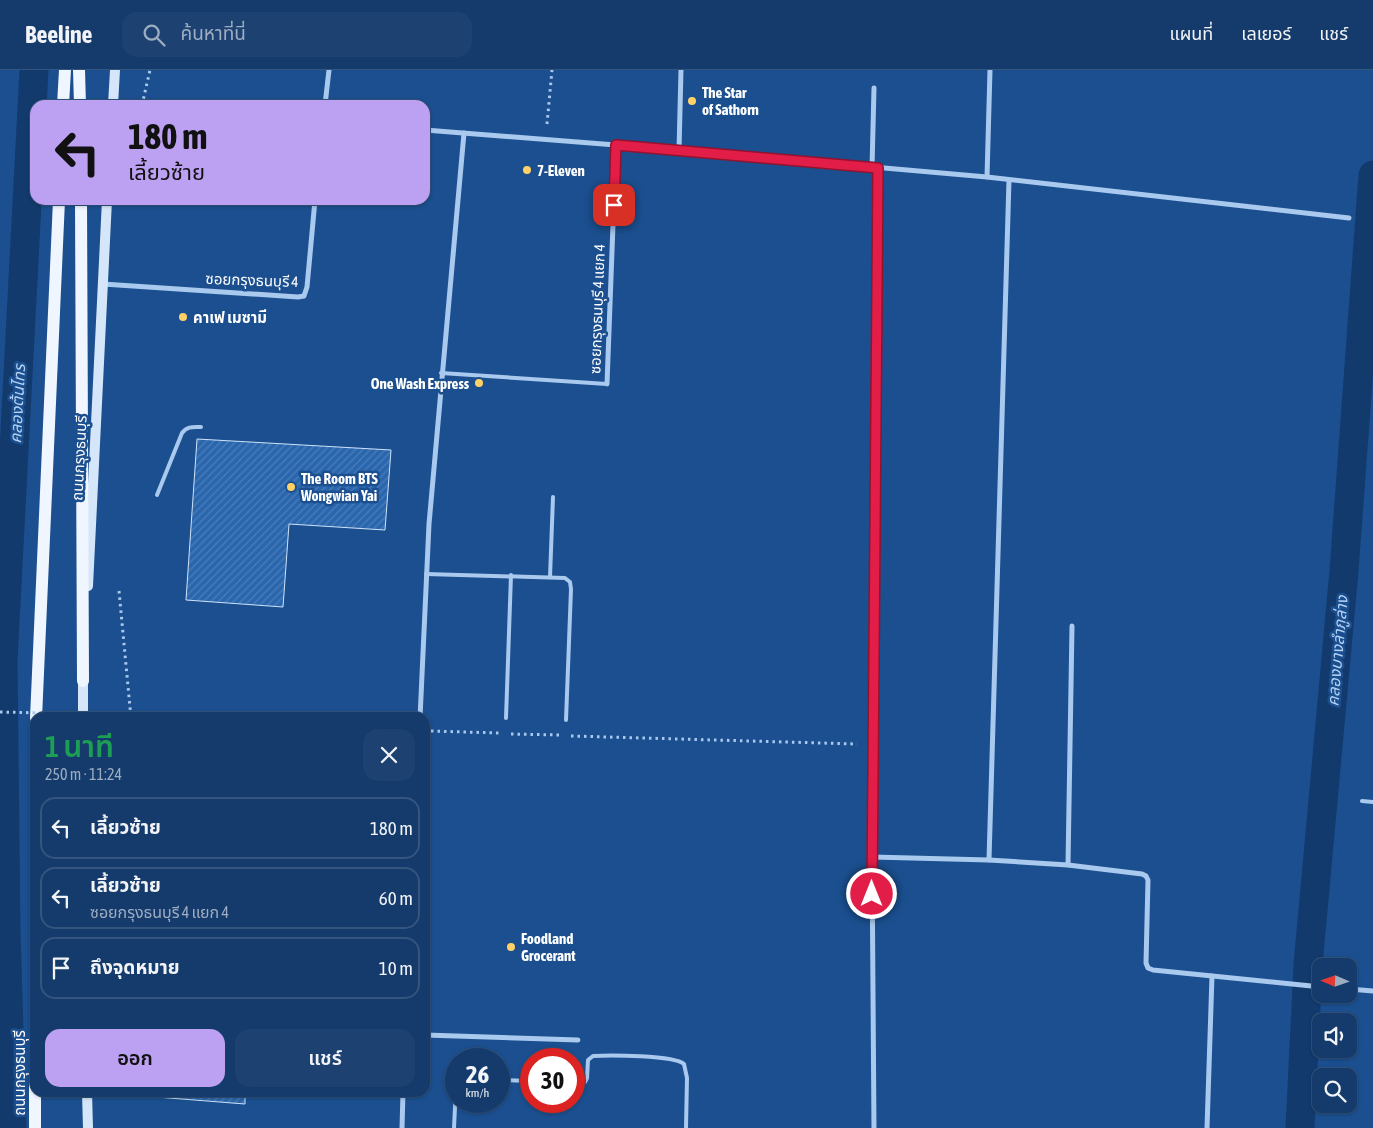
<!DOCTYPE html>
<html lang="th">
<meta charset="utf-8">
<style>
:root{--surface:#143b6b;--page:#1d4271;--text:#f1f3f6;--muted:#9dadc1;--line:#33557e;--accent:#bca0f2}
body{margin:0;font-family:"Asap Condensed","Noto Sans Thai",sans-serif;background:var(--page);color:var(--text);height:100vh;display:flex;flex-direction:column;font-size:19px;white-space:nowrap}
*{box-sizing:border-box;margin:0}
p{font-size:16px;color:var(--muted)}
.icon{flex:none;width:28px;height:28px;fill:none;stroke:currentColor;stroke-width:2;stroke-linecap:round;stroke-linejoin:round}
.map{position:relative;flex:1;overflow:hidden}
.drawer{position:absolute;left:30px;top:642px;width:400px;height:385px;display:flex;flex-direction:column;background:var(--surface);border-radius:15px;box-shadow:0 1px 4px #0004,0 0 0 1px var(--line)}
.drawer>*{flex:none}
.guide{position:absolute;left:30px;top:30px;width:400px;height:105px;border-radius:15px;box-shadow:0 1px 4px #0004,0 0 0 1px var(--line);background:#bca0f2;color:#111;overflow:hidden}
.needle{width:32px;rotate:272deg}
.tools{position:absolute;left:1312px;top:888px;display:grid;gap:10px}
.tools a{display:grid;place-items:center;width:45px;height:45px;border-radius:10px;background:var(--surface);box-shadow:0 1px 4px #0004,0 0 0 1px var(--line);font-size:25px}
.speed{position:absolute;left:445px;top:978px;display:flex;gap:10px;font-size:25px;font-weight:700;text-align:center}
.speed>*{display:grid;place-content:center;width:65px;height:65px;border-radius:50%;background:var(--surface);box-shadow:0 1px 4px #0004,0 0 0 1px var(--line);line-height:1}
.speed small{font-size:12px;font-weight:400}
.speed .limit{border:8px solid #d22;background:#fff;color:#111}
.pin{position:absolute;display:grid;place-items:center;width:42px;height:42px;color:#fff;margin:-21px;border-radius:10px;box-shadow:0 2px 8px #0006}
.me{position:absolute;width:55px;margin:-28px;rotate:0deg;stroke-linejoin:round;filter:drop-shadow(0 0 4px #0008)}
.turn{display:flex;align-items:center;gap:18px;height:105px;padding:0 15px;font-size:22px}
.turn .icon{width:65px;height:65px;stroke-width:2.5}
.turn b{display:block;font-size:35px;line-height:42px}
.round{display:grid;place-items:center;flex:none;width:52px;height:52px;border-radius:15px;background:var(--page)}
.headline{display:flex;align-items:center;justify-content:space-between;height:85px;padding:0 15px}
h1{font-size:30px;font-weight:600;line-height:38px;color:#1e9e55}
.cta{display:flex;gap:10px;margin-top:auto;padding:10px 15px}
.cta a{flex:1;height:58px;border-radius:15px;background:var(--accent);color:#111;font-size:20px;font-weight:600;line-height:58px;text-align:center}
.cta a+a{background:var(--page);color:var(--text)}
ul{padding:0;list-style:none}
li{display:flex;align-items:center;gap:15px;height:62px;margin:0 10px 8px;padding:0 5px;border:2px solid var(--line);border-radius:15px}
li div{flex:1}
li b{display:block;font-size:19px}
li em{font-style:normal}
header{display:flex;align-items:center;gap:30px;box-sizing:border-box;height:70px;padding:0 25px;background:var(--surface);border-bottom:1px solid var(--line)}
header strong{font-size:24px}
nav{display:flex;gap:28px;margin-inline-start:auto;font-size:18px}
.search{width:350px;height:45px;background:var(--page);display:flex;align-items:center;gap:12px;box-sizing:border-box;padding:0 18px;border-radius:15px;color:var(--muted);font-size:19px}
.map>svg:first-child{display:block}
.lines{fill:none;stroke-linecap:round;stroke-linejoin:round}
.canal{stroke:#123a6d;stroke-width:29}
.building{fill:url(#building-hatch);stroke:#cfe3fa}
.path{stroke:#a9c9ee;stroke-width:3;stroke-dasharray:2.5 4;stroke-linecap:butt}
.lane{stroke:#a9c9ee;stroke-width:4}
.street{stroke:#a9c9ee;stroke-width:5}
.secondary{stroke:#d6e6fa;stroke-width:10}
.primary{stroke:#f0f6ff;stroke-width:12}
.path-bridge{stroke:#a9c9ee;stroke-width:3;stroke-dasharray:2.5 4;stroke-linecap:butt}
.route-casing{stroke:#92132f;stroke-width:12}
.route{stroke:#e11d48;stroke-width:9}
.poi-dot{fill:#ffd166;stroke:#1b4f8f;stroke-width:2}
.labels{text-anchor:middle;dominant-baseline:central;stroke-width:5;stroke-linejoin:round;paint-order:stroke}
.poi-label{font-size:15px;font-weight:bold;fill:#fff;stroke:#1b4f8f;text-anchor:start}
.street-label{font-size:15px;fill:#fff;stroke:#1b4f8f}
.water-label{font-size:16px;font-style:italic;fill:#b5d3f5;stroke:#1b4f8f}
</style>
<header>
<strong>Beeline</strong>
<div class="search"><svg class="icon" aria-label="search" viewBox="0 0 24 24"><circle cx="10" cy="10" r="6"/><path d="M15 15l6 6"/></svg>ค้นหาที่นี่</div>
<nav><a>แผนที่</a><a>เลเยอร์</a><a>แชร์</a></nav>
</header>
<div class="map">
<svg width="1373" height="1058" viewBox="0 0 1373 1058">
<defs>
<pattern id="building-hatch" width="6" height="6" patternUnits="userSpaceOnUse" patternTransform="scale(1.25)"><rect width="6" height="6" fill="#2a66ad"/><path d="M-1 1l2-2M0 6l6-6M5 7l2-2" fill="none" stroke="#4a7db9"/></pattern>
</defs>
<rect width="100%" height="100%" fill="#1b4f8f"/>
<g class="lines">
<g class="canal">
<polyline points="12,1058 6,862 3,590 34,0"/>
<polyline points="1300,1058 1308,895 1344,501 1373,105"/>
</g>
</g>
<g class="building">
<polygon points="197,369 391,380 385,460 289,454 283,537 186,530"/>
<polygon points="156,1022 245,1022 245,1034 156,1027"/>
</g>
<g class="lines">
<g class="path">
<polyline points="142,35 150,0"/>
<polyline points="547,54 552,0"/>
<polyline points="119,521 131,648"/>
<polyline points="431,661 499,663"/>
<polyline points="511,664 559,665"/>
<polyline points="571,666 857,674"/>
</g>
<g class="lane">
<polyline points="441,303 607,314"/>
<path d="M157,425L182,363C187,356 193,357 201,357"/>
<polyline points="426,504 565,508 570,512 571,519 566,650"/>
<polyline points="550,507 553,427"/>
<polyline points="506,648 511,505"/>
<polyline points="1362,731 1373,732"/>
<polyline points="499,1010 531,1011"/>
<path d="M574,1012H585L587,1008L588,990L593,986C609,985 674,985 684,994L687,1008L686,1058"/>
<polyline points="454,1058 456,1016"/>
</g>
<g class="street">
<polyline points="325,35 329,0"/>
<polyline points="425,60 679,80 987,107 1349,148"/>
<polyline points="679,80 681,0"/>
<polyline points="872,98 874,18"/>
<polyline points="987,107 990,0"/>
<polyline points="103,214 298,227 304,226 307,217 315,130"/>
<polyline points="607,314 616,75"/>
<polyline points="420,648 429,454 464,63"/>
<polyline points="872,787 989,790 1068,795 1142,804 1146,806 1148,810 1146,893 1148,898 1153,900 1321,917"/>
<polyline points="989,790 1009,110"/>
<polyline points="1068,795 1072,556"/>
<polyline points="1349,919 1373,921"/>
<polyline points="425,965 578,970"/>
<polyline points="402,1058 403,1022"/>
<polyline points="874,1058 872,787 878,98"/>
<polyline points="1207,1058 1212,906"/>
</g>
<g class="secondary">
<polyline points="113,35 115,0"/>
<polyline points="88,516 107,130"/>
<polyline points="83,605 83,648"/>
<polyline points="87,1022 88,1058"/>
</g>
<g class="primary">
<polyline points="79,0 80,35"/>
<polyline points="63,35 65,0"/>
<polyline points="81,130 83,611"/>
<polyline points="36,648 59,130"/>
<polyline points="35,1058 35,948"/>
</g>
<polyline class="path-bridge" points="0,642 131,645"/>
</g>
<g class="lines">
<defs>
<polyline id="route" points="614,135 616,75 878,98 872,824"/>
</defs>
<use href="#route" class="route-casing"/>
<use href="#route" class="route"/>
</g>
<g class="poi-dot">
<circle cx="692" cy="31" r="5"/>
<circle cx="527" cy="100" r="5"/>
<circle cx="183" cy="247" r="5"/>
<circle cx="479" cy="313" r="5"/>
<circle cx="291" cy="417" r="5"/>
<circle cx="511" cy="877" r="5"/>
</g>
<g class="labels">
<g class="poi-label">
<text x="702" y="22">The Star<tspan x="702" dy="17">of Sathorn</tspan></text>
<text x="537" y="100">7-Eleven</text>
<text x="193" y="247">คาเฟ เมซามี</text>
<text x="469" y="313" text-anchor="end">One Wash Express</text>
<text x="301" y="408">The Room BTS<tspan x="301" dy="17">Wongwian Yai</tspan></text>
<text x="521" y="868">Foodland<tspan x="521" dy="17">Grocerant</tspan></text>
</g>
<g class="street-label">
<text transform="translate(252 210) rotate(2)">ซอยกรุงธนบุรี 4</text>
<text transform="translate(597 239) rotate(-88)">ซอยกรุงธนบุรี 4 แยก 4</text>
<text transform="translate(79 388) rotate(-87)">ถนนกรุงธนบุรี</text>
<text transform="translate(19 1003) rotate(-90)">ถนนกรุงธนบุรี</text>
</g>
<g class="water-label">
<text transform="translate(17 334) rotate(-87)">คลองต้นไทร</text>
<text transform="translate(1337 581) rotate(-85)">คลองบางลำภูล่าง</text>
</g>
</g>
</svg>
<div class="tools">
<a><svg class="needle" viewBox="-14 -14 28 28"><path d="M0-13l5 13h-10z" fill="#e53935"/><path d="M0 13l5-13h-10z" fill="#9dadc1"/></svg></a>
<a><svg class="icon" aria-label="sound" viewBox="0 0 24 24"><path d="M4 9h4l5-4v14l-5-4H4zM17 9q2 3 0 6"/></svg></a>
<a><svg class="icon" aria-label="search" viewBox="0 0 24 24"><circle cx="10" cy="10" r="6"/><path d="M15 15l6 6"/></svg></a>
</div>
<div class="speed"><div>26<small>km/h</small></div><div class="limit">30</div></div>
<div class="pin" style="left:614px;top:135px;background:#d93025"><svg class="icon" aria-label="arrive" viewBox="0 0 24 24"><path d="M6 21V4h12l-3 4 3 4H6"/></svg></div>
<svg class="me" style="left:872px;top:824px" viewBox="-20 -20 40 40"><circle r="17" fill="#e11d48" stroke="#fff" stroke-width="3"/><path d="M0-11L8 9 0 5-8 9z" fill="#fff"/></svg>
<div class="guide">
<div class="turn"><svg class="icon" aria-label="left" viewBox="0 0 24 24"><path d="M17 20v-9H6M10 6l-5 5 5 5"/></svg><div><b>180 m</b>เลี้ยวซ้าย</div></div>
</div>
<section class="drawer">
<div class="headline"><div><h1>1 นาที</h1><p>250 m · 11:24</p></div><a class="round"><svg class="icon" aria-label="close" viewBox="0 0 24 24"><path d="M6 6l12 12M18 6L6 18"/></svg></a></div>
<ul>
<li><svg class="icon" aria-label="left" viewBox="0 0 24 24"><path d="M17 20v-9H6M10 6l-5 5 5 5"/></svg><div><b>เลี้ยวซ้าย</b></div><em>180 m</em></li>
<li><svg class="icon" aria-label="left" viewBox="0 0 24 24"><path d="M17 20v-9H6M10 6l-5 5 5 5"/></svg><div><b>เลี้ยวซ้าย</b><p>ซอยกรุงธนบุรี 4 แยก 4</p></div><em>60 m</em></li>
<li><svg class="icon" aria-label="arrive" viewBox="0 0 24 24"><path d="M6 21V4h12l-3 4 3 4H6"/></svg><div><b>ถึงจุดหมาย</b></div><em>10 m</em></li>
</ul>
<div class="cta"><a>ออก</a><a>แชร์</a></div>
</section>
</div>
